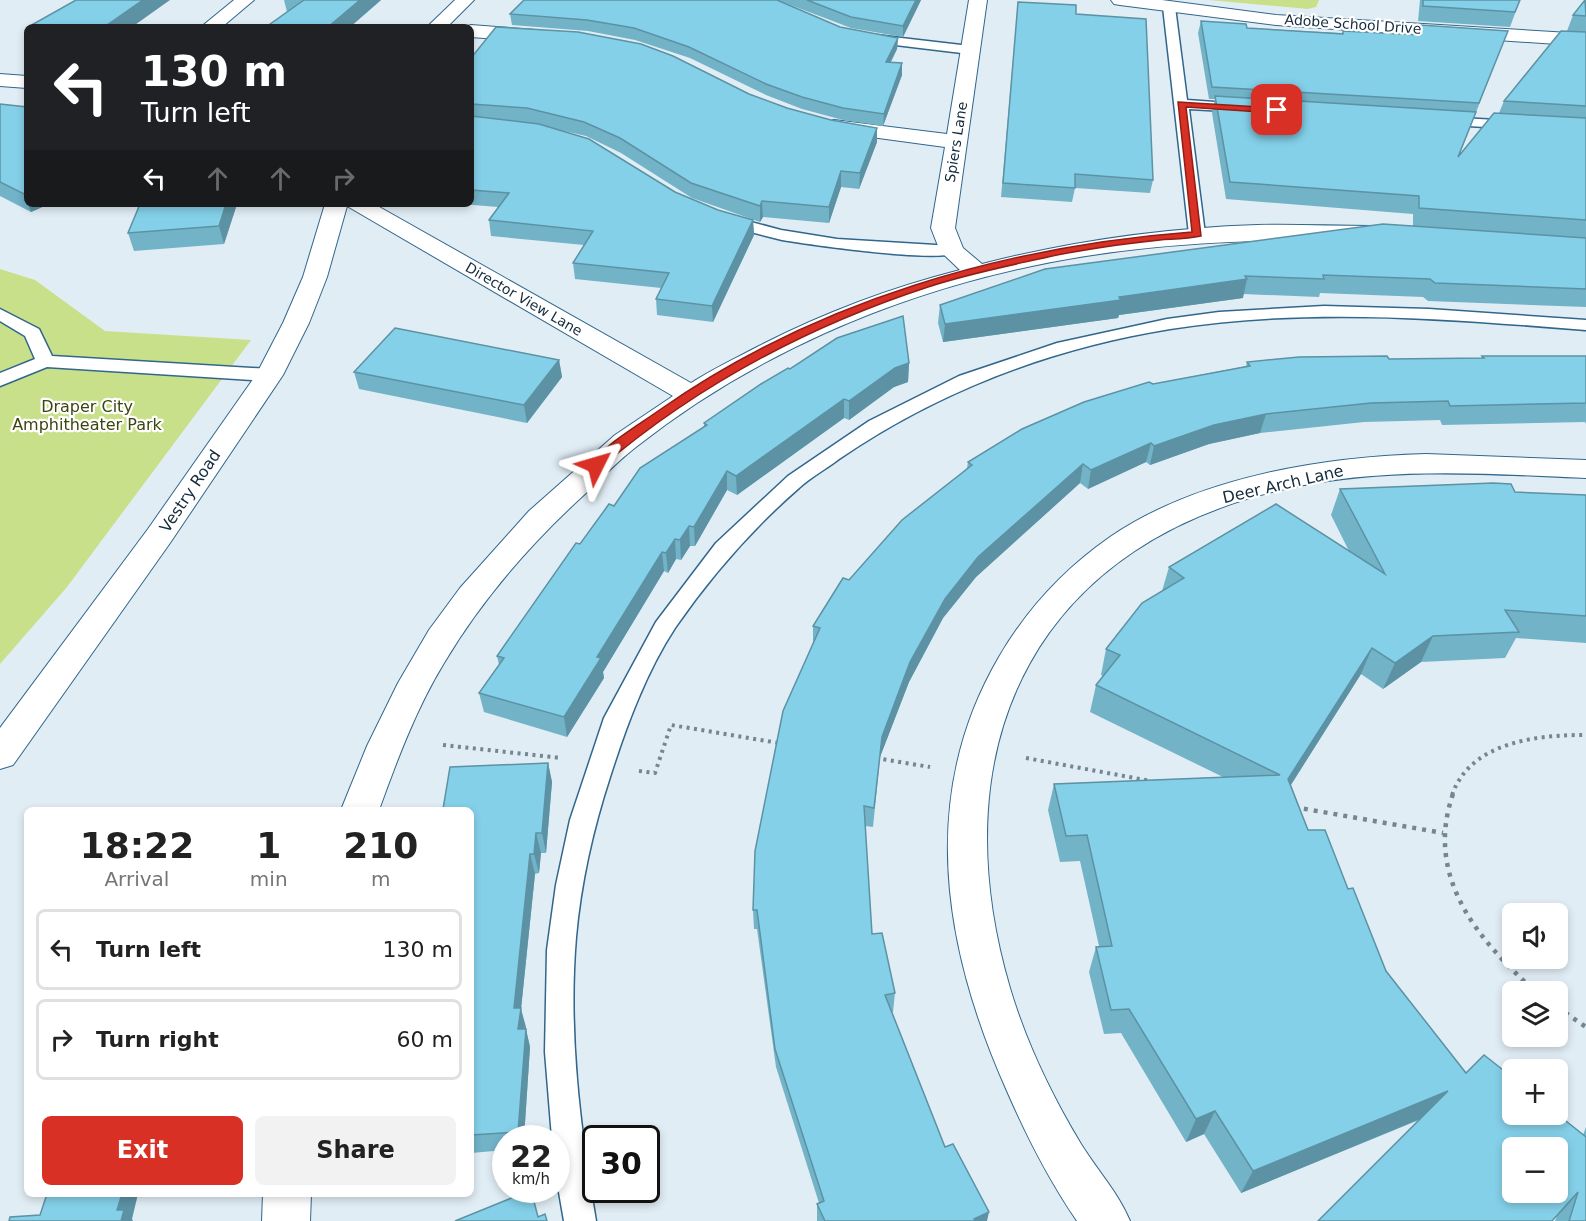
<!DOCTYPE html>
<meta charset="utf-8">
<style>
:root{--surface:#fff;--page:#f2f2f2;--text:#222;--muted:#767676;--line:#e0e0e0;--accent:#d93025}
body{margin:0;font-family:"DejaVu Sans",sans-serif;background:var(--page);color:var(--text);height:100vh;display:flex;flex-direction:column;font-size:22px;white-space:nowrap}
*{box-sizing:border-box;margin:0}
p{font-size:20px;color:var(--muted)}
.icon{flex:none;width:33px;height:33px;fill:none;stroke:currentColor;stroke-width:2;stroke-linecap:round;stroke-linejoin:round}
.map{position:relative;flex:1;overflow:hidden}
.panel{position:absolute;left:24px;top:807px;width:450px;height:390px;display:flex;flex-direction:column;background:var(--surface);border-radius:9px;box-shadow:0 3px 9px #0003}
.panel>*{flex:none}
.guide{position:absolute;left:24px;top:24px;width:450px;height:183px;border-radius:9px;box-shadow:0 3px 9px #0003;background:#202124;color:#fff;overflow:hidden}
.tools{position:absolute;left:1502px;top:903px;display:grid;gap:12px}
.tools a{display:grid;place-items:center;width:66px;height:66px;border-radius:9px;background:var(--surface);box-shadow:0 3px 9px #0003;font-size:30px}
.speed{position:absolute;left:492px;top:1125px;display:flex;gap:12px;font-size:30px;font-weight:700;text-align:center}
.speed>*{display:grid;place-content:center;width:78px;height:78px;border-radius:50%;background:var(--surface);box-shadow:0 3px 9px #0003;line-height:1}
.speed small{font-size:15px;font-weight:400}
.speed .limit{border:3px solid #111;border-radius:9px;background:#fff;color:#111}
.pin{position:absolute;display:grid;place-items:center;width:51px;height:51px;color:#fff;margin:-26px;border-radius:12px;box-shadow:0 3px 9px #0006}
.me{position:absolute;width:66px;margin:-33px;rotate:50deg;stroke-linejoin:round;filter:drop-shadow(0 0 4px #0008)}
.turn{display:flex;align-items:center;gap:21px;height:126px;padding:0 18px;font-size:27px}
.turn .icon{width:78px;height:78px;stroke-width:2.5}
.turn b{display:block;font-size:42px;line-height:51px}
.lanes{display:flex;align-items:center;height:57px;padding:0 18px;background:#0003;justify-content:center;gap:30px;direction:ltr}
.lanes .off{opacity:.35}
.eta{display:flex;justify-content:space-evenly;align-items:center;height:102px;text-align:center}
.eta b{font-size:36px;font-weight:700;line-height:42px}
.action{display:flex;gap:12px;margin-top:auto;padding:12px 18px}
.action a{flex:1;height:69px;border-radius:9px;background:var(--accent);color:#fff;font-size:24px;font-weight:700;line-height:69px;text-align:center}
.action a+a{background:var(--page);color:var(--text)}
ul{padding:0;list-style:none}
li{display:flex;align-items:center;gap:18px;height:81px;margin:0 12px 9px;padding:0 6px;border:3px solid var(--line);border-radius:9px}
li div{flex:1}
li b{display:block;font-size:22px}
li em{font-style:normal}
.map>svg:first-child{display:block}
.green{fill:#c9e08a}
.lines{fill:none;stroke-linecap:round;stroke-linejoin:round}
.service-casing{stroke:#31678c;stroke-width:3}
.minor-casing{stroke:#31678c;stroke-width:2}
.path-far1{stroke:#748692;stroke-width:4;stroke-dasharray:3 4.5;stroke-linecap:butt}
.path{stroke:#748692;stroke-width:4.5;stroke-dasharray:4 6;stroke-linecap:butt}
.service{fill:#fff;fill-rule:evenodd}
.minor{fill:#fff;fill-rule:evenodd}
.wall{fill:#72b3c8}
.shaded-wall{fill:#5c92a3}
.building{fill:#84d0e9;stroke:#5c92a3;stroke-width:1.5;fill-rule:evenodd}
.route{fill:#d93025;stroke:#8d1f18;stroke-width:1.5}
.labels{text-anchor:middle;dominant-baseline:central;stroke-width:4.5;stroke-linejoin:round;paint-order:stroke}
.far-street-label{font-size:14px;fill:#142b3b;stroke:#fff}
.park-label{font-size:16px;fill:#3a460e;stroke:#fff}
.street-label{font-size:16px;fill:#142b3b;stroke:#fff}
</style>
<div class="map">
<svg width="1586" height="1221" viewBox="0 0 1586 1221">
<rect width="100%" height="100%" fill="#e1edf5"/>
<g class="green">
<polygon points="1209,0 1319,0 1316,7 1308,9"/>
<polygon points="0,269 35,280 105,331 251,340 67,587 0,664"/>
</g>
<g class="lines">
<defs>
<g id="service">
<polygon points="1169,3 1175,7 1187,100 1243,104 1250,108 1243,112 1189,109 1205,234 1197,239 1189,234 1163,7"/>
<polygon points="867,34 970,46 976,50 970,54 862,41 861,38 862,35"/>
<polygon points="1443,117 1515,121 1522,125 1515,129 1438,124 1436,121 1438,118"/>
<path d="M725,215L781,230L837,239L952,246L960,251C949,265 806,244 782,240C761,235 740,229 719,223L717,220L719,217Z"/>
<path d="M1324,306L1429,309L1586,320V330C1448,319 1308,307 1170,329C1052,348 938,391 839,459C826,469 811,477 799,488C752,529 711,576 675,628C646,672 626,727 610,777C593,829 581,882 576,937C568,1032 580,1128 596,1221H564L556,1175V1138H552L545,1052L547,950L556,885L570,820L604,718L656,622L716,543L788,476L869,421L959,376L1057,343L1167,319L1219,312Z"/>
<polygon points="0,309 39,329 52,356 269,369 276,371 278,375 276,379 269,381 47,367 0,386 0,373 35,359 25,336 0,321"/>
</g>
<g id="minor">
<polygon points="234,0 254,0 222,27 201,27"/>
<polygon points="455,0 474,0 447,27 427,27"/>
<path d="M969,0H987L955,228L963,248L982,264C1072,241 1165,228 1257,225C1295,224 1333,226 1371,226L1379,228L1383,233L1379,238L1371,240C1257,239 1144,242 1032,266C890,296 751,356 636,447C618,461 602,477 586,493C531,543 482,599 444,663C416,709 397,760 379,810H341L367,746L398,683L429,630L460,588L529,511L615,435L673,396L347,206L327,277L309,323L283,375L170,543L13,765L0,769V728L148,529L256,375L283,323L303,277L325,204H374L691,383C713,369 736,358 759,346C823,313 890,288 960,270L940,251L931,228L945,147L834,132L827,130L824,126L827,122L834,120L947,134Z"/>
<polygon points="1111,0 1162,0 1276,15 1586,34 1586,46 1276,25 1120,5 1114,4"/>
<polygon points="471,25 535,30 542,32 544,36 542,40 535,42 471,37 471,27 465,27"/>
<polygon points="0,74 27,76 27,88 0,86"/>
<path d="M1426,454L1586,460V478C1490,474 1394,467 1299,486C1039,538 937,740 1010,988C1026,1042 1052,1096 1081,1144C1097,1170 1118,1192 1130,1221H1077C1049,1180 1027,1137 1007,1091C944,950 917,797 999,657C1027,609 1064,569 1110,537C1198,477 1322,457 1426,454Z"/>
<polygon points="263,1194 311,1194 310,1221 262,1221"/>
</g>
</defs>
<use href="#service" class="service-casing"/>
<use href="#minor" class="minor-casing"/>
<g class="path-far1">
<polyline points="443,745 561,758"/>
<polyline points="876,758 930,767"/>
<polyline points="1026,758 1151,781"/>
<polyline points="639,771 655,773 671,725 779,743"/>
<path d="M1452,795C1471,741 1538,735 1586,735"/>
</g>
<g class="path">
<path d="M1453,794C1424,877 1478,940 1536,992"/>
<polyline points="1294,807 1443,833"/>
<polyline points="1557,1007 1586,1027"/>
</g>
<use href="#service" class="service"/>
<use href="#minor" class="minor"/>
</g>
<g class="wall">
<polygon points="284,0 381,0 350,27 287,12"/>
<polygon points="524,0 921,0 903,37 851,28 780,1 840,27 898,38 897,49 891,62 902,75 883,126 843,120 802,109 766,95 690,58 635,40 588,31 512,25 510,14"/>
<polygon points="1420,0 1520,0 1510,27 1418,21"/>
<polygon points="1586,0 1586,307 1428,301 1423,297 1320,293 1319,297 1243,294 1243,298 1119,315 1118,318 943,342 938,323 940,305 1413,226 1413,214 1226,199 1212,113 1215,99 1209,99 1198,33 1201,21 1247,28 1342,33 1343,31 1418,35 1421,25 1503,43 1459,156 1499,113 1504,101 1567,31 1573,15"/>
<polygon points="1018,2 1076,14 1153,180 1150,193 1075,188 1072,202 1001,197"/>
<polygon points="471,58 749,94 787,108 831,120 877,128 877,142 859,189 841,187 829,223 763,217 760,222 692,198 621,153 586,136 560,130 675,192 718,210 753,220 754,235 713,322 657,315 656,299 661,288 575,279 573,263 584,245 491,236 489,220 498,207 461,204 471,204"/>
<polygon points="0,104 27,107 27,204 49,204 31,212 0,196"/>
<polygon points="237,204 224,244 134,251 128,233"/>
<polygon points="1482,356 1586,356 1586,424 1585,422 1442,425 1440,420 1364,422 1260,433 1209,444 1150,465 1146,462 1088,489 1080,483 976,577 943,618 909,682 880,757 873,827 865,826 872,934 895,993 893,1012 892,1012 945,1147 987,1221 817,1221 817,1204 819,1203 776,1067 757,929 754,929 753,910 813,645 813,626 849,580 967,468 968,462 1153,384 1246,366 1247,362 1481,358"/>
<polygon points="559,360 562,377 527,423 359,389 354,372"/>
<polygon points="909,363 908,382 894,387 849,420 844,418 737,495 727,490 695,546 690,546 681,560 676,559 668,573 664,571 603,672 604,678 567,737 484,712 479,693 499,665 497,656 580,544 614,506 704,426 704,423 790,369"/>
<polygon points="1340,489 1515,492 1586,495 1586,643 1516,638 1505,658 1421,662 1383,689 1361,674 1291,785 1308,830 1348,889 1386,971 1466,1073 1583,1135 1586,1127 1586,1221 1555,1221 1557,1216 1419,1120 1241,1193 1204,1134 1186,1142 1121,1033 1104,1034 1089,972 1096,947 1099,946 1080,861 1060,862 1048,810 1054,784 1223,777 1090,712 1096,685 1103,676 1101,675 1106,649 1162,591 1169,567 1349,551 1331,515"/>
<polygon points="548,763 552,782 546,853 541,853 539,873 535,874 521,1009 530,1047 524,1138 506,1138 506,1150 471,1153 471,810 443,809"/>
</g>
<g class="shaded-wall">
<polygon points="143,0 170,0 132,27 104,27"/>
<polygon points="360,0 381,0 350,27 328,27"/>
<polygon points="916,0 921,0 903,37 903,26"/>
<polygon points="898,38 897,49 885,73 886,62"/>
<polygon points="902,63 902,75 883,126 884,114"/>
<polygon points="877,128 877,142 859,189 860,173"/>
<polygon points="841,171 841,187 829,223 829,207"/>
<polygon points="27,193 27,202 24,194"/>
<polygon points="762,201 763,217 760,222 760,206"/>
<polygon points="28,204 49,204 31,212"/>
<polygon points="226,204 237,204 224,244 219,226"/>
<polygon points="753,220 754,235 713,322 712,306"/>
<polygon points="1247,279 1243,298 1119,315 1118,318 943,342 945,324 1119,297"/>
<polygon points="559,360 562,377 527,423 524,405"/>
<polygon points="909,363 908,382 894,387 849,420 849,401 895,368"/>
<polygon points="844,399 844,418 737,495 736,476"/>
<polygon points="1266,414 1260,433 1209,444 1150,465 1154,446 1214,425"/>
<polygon points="1151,443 1146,462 1088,489 1091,470"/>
<polygon points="1083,464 1080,483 976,577 943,618 909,682 880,757 873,827 882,737 910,662 945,599 978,557"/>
<polygon points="727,471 727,490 695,546 694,527"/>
<polygon points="689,526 690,546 681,560 680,540"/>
<polygon points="675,539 676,559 668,573 666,553"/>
<polygon points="662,552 664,571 603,672 604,678 567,737 564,717 597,657"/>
<polygon points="1433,636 1421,662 1383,689 1395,663"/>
<polygon points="1372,648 1361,674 1278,805 1288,779"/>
<polygon points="548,763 552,782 546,853 542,833"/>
<polygon points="536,833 541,853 539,873 534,854"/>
<polygon points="530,854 535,874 521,1009 526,1027 523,1047 514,1008"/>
<polygon points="526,1029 530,1047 524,1138 520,1138 518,1132"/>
<polygon points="1448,1091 1432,1114 1241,1193 1253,1171"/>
<polygon points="1215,1111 1204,1134 1186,1142 1196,1119"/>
<polygon points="122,1194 138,1194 132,1219 133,1221 121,1221 117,1210"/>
<polygon points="989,1212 987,1221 973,1221 974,1219"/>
</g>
<g class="building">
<polygon points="76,0 143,0 104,27 28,27"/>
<polygon points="304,0 360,0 328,27 266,27"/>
<polygon points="524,0 777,0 840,27 898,38 886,62 902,63 884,114 843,108 802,97 766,84 689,47 634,28 587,20 510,14"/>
<polygon points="807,0 916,0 903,26 851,17"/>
<polygon points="1423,0 1520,0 1515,12 1423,6"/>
<polygon points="1585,0 1586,16 1573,15"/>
<polygon points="1018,2 1076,5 1076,14 1146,19 1153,180 1075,174 1075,188 1003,183"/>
<polygon points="1201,21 1246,24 1247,28 1343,34 1343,31 1421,35 1421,25 1508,31 1479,103 1212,87"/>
<polygon points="496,27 578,32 641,44 673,56 749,94 787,108 831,120 877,128 860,173 841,171 829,207 762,201 760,206 691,183 620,138 584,122 527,108 471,104 471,58"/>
<polygon points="1561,31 1586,32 1586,106 1504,101"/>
<polygon points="1215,96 1476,112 1458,157 1494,113 1586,118 1586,220 1419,208 1419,196 1230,182"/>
<polygon points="0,104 27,107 27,193 24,194 0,182"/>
<polygon points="471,116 539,124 589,139 675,192 718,210 753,220 712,306 656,299 669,273 573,263 593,231 489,220 509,193 471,190"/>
<polygon points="140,204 226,204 219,226 128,233"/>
<polygon points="1383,224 1586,238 1586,289 1435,283 1430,279 1323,275 1324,279 1245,276 1247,279 1119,297 1121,300 945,324 940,305 1045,269"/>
<polygon points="903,316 909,363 895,368 849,401 844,399 736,476 727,471 694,527 689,526 680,540 675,539 666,553 662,552 597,657 601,658 564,717 479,693 504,658 497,656 576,543 580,544 609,504 614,506 640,468 707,425 704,423 761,384 788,368 790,369 837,338"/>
<polygon points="395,328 559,360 524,405 354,372"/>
<polygon points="1387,356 1389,359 1484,358 1482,356 1586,356 1586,403 1450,406 1448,401 1371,403 1266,414 1214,425 1154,446 1151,443 1091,470 1083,464 978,557 945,599 910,662 882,737 874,808 864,806 872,934 882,933 895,993 885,995 945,1147 953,1144 989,1212 974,1219 976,1221 825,1221 817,1204 824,1201 775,1049 757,910 753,910 755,851 783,711 820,628 813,626 843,578 849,580 902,520 972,465 968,462 1022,429 1084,402 1149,382 1153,384 1250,366 1247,362 1299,357"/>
<path d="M1493,483L1511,484L1515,492L1586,495V616L1505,610L1519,632L1433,636L1395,663L1372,648L1288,779L1308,830H1325L1348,889L1353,888L1386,971L1466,1073L1484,1055L1512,1077V1114H1557L1586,1137V1221H1569L1578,1192L1552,1221H1318L1448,1091L1253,1171L1215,1111L1196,1119L1129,1009L1111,1010L1096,947L1112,946L1087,835L1066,836L1054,784L1280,775L1096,685L1120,655L1106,649L1142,603L1184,578L1169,567L1276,504L1385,574L1340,489ZM1512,1148H1557V1192H1512Z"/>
<polygon points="548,763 542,833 536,833 534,854 530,854 514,1008 521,1008 518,1029 526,1029 518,1132 471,1135 471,810 435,810 443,809 450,767"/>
<polygon points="531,1190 538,1217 545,1214 547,1221 455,1221"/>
<polygon points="47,1194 122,1194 117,1210 124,1210 121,1221 9,1221 10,1217 40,1215"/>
</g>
<path class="route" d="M1178,102L1277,108L1281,110L1277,113L1186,107L1201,236C1187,239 1173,239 1160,240C1123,244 1084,249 1048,257C1008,266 967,274 928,287C809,326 696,386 600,468L596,469L590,465C608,442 637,426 661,409C815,301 1006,246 1192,232Z"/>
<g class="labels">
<g class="far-street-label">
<text transform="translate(1353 24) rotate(4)">Adobe School Drive</text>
<text transform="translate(956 142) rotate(-81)">Spiers Lane</text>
<text transform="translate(524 299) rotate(30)">Director View Lane</text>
</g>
<g class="park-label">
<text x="87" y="406">Draper City<tspan x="87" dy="18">Amphitheater Park</tspan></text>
</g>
<g class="street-label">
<text transform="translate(1283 484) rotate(-13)">Deer Arch Lane</text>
<text transform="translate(190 491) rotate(-56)">Vestry Road</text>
</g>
</g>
</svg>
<div class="tools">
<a><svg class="icon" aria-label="sound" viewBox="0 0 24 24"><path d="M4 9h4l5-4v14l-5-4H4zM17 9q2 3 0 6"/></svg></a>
<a><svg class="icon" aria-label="layers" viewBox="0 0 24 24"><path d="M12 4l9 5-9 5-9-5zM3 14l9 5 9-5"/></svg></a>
<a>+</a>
<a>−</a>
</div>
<div class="speed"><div>22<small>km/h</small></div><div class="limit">30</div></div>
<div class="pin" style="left:1277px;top:110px;background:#d93025"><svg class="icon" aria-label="arrive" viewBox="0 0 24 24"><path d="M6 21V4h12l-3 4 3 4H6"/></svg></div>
<svg class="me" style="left:596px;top:465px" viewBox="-20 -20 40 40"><path d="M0-17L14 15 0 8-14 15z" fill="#d93025" stroke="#fff" stroke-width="4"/></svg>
<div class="guide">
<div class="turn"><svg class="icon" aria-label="left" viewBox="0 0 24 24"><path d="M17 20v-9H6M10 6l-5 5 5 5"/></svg><div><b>130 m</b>Turn left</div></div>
<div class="lanes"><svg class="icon" aria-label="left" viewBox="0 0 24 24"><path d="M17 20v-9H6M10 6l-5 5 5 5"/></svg><svg class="icon off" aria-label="ahead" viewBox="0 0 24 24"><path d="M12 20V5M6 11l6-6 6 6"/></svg><svg class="icon off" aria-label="ahead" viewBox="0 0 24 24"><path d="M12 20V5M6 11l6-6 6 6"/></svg><svg class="icon off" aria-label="right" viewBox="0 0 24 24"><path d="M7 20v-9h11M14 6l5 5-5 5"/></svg></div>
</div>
<section class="panel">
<div class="eta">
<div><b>18:22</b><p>Arrival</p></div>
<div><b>1</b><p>min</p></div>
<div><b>210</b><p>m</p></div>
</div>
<ul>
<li><svg class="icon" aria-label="left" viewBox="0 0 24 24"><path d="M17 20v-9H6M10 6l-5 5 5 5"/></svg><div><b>Turn left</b></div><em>130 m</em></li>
<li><svg class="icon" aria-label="right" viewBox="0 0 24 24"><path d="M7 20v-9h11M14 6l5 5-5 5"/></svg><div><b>Turn right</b></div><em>60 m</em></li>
</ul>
<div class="action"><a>Exit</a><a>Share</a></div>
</section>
</div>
